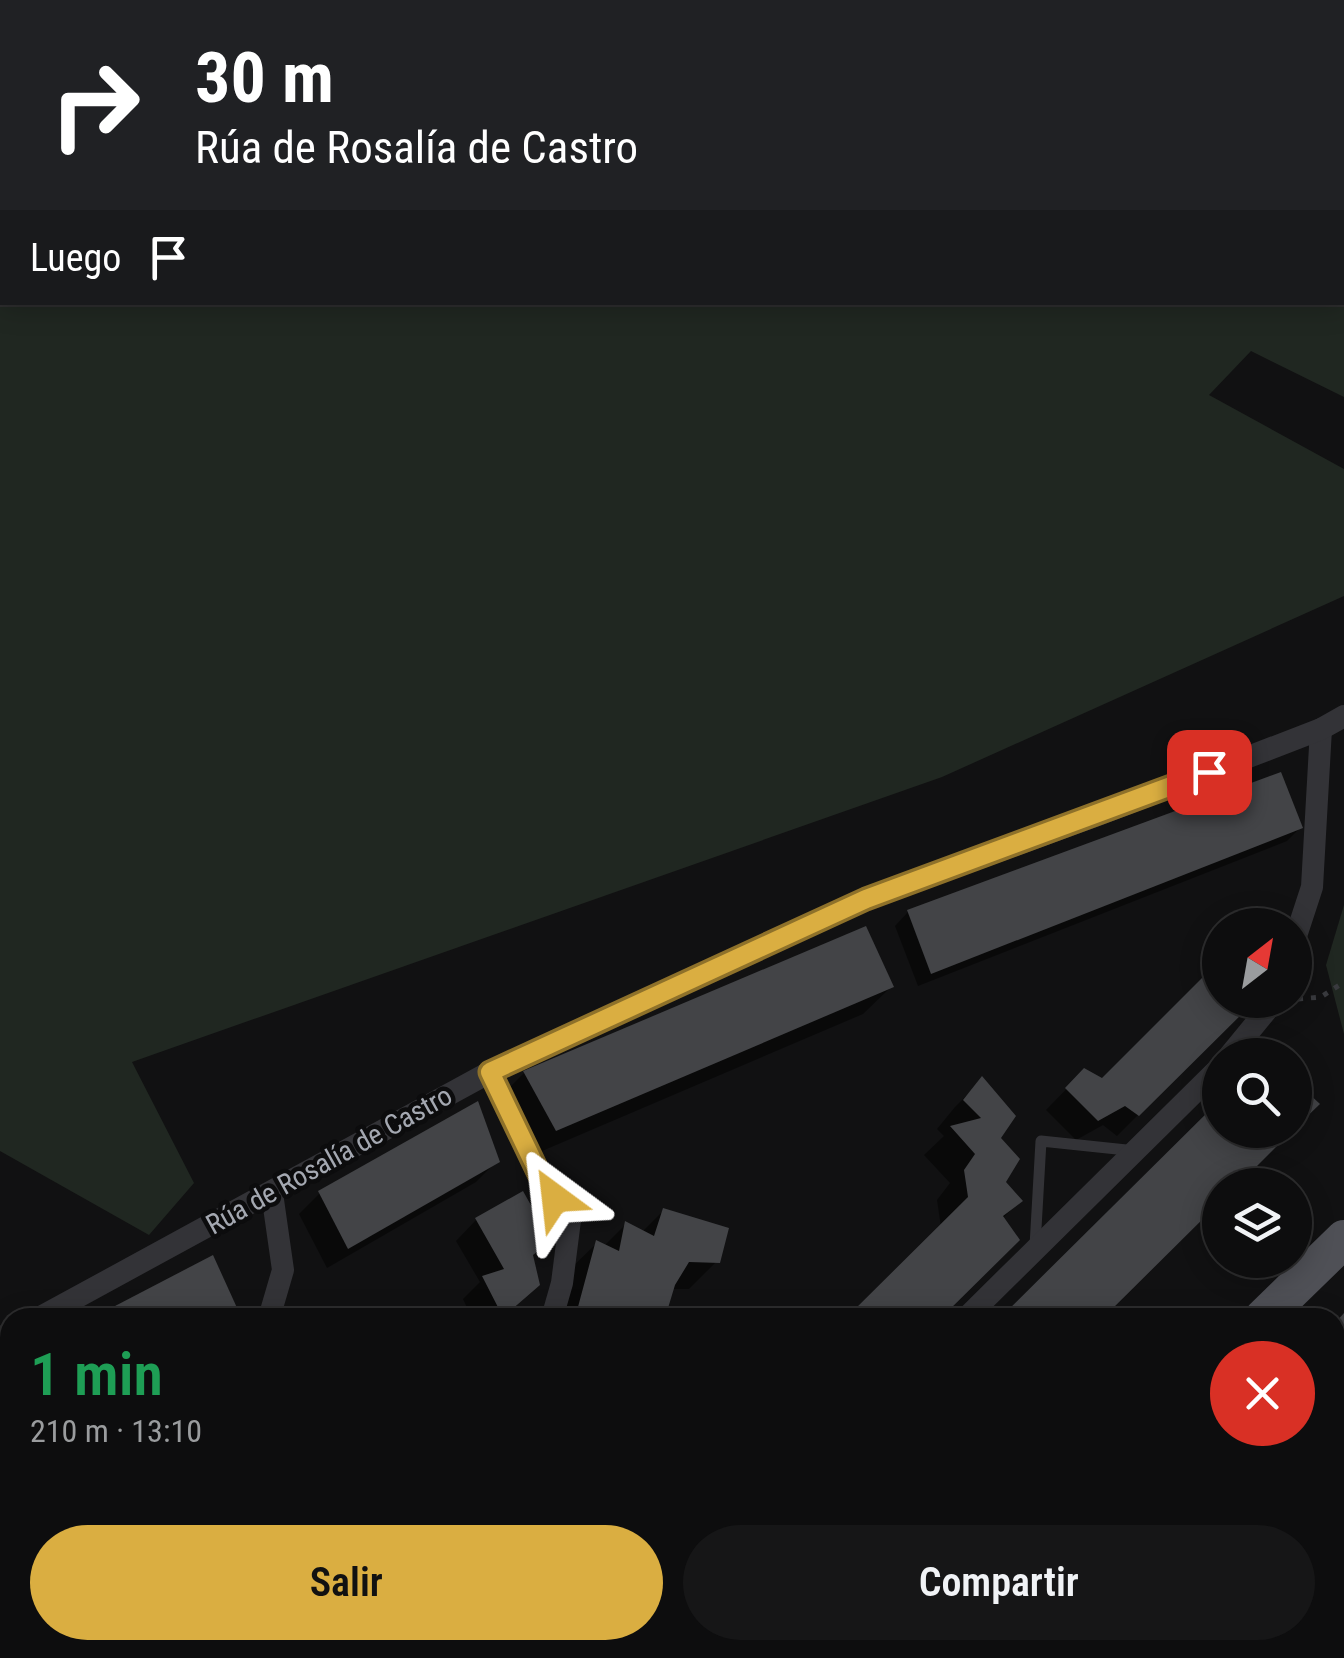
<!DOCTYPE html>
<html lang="es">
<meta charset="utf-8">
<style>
:root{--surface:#0d0d0e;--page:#161617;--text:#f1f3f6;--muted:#9a9c9e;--line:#2d2d2e;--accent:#daae41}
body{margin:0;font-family:"Roboto Condensed",sans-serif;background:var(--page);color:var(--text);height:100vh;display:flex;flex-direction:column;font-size:38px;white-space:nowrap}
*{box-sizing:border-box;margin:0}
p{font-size:32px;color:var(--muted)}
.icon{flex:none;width:55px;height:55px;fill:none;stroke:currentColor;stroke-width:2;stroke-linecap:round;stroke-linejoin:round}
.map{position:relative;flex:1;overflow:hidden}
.details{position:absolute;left:0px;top:1308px;width:1345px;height:352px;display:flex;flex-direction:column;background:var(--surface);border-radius:30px 30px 0 0;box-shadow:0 5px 25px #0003,0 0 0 2px var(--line)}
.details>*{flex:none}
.top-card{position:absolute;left:0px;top:0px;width:1345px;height:305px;box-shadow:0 5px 25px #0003,0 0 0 2px var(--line);background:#202124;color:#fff;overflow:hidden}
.needle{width:65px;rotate:31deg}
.fabs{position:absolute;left:1202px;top:908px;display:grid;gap:20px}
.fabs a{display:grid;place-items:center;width:110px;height:110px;border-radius:50%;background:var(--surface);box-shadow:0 5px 25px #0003,0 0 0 2px var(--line);font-size:50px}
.pin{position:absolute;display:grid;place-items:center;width:85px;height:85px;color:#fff;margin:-42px;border-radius:20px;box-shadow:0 5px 15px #0006}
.me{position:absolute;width:110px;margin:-55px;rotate:330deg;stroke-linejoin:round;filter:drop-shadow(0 0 8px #0008)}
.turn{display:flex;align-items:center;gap:35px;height:210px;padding:0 30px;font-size:45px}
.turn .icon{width:130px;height:130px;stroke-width:2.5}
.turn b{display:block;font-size:70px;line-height:85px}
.then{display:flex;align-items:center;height:95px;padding:0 30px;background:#0003;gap:20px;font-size:38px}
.round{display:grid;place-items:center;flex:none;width:105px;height:105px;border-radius:52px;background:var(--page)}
.head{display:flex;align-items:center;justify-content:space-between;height:170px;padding:0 30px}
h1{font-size:60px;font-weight:600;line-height:75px;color:#1e9e55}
.cta{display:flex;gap:20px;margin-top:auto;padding:20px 30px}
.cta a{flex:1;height:115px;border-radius:60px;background:var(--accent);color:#111;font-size:40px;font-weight:600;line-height:115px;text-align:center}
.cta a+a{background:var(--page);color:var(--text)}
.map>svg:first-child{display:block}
.green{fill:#202721;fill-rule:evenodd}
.shadow{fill:#0007}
.building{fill:#434447}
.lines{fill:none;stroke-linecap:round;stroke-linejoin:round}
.path{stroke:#393a3e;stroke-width:5;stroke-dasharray:5 8;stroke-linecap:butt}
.lane{stroke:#333337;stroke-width:11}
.street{stroke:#333337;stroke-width:22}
.primary{stroke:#4f5056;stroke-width:38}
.route-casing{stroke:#8e712a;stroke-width:25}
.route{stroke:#daae41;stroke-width:18}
.labels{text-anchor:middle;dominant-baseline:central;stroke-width:9;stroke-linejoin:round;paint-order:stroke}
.street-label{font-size:28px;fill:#a4a8b1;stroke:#0c0c0d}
</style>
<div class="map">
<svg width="1344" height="1658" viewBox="0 0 1344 1658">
<rect width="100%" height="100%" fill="#111112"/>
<g class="green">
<path d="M0,0H1344V397L1251,351L1209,395L1344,469V596L942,777L132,1062L194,1183L149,1235L0,1151ZM2,2H1342V302H2Z"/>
<polygon points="1344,905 1344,1034 1326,965"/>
<polygon points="658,1650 805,1650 800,1658 664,1658"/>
</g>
<g class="shadow">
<polygon points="1300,828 1287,841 918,986 895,926 908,912"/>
<polygon points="1220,963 1220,1000 1253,1000 1117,1136 1103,1125 1076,1140 1046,1110 1084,1071 1102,1082"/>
<polygon points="891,987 863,1014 528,1157 497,1100 524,1073"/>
<polygon points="982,1080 997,1138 1003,1182 1020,1201 1002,1219 941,1227 937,1200 950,1183 924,1155 944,1136 937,1129 955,1107"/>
<polygon points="497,1161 476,1182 327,1268 299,1214 320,1193"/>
<polygon points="522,1194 547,1241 531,1257 516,1305 502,1318 472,1318 463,1299 480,1282 456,1241 476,1220"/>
<polygon points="663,1211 717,1261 689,1289 671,1289 662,1318 556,1318 569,1270 597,1243 604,1246 626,1224 641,1233"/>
<polygon points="1344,1316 1344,1434 1335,1443 1335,1325"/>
<polygon points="10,1363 10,1444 0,1449 0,1368"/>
<polygon points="352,1650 437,1650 435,1658 350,1658"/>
<polygon points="466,1650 559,1650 556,1658 463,1658"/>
</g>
<g class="building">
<polygon points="1281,772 1303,828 931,974 907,910"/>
<polygon points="866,926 894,987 556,1131 523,1071"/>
<polygon points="1220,960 1220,1000 1256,1000 1139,1116 1125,1106 1098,1121 1065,1088 1084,1068 1102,1078"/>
<polygon points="982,1076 1016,1116 1001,1138 1020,1159 1006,1182 1023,1201 1003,1216 1020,1240 941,1318 846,1318 968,1197 964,1170 975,1154 950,1126 981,1118 963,1100"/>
<polygon points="1295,1081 1320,1104 1295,1128"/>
<polygon points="1220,1100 1220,1130 1293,1130 1238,1185 1220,1185 1220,1202 1103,1318 1000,1318"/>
<polygon points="478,1101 500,1162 348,1249 318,1191"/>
<polygon points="523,1191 551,1241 533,1255 540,1285 503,1317 482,1276 504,1269 475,1218"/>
<polygon points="663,1208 729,1228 720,1263 689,1262 675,1285 665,1318 575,1318 596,1240 619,1251 625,1221 654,1236"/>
<polygon points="213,1255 238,1310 224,1318 92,1318"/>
<polygon points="1344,1313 1344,1350 1335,1342 1335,1323"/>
<polygon points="10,1360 10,1433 0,1438 0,1365"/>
<polygon points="1335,1368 1344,1376 1344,1413 1335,1405"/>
<polygon points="198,1650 250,1650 255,1658 179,1658"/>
<polygon points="370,1650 440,1650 437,1658 367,1658"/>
<polygon points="484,1650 562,1650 559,1658 482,1658"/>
<polygon points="1009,1650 1094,1650 1087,1658 1003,1658"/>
</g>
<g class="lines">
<g class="path">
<polyline points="1298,999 1321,997 1344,982"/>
<polyline points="1335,1538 1344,1529"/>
<polyline points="1184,1658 1193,1650"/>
</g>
<polyline class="lane" points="1035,1246 1041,1141 1136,1151"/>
<g class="street">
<polyline points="1295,939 1312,887 1321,729"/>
<polyline points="1230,1055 1275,1000"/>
<polyline points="490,1072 540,1176 570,1220 562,1283 552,1318"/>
<polyline points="39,1318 490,1072 866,899 1098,815 1321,729 1344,716"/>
<polyline points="269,1318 283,1270 272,1193"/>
<polyline points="966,1318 1220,1067"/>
<polyline points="0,1338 10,1333"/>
<polyline points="457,1658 460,1650"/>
</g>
<g class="primary">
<polyline points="1263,1318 1344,1239"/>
<polyline points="927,1658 935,1650"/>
<polyline points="964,1658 970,1650"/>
</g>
</g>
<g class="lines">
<defs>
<polyline id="route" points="555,1198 540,1176 490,1072 866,899 1209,772"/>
</defs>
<use href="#route" class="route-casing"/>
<use href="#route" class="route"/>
</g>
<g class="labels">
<g class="street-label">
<text transform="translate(329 1160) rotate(-29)">Rúa de Rosalía de Castro</text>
</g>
</g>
</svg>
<div class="fabs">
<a><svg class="needle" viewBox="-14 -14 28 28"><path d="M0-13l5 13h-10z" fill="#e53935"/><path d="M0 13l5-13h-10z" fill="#9a9c9e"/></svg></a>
<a><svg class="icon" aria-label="search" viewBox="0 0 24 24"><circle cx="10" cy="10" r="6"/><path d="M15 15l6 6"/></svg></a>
<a><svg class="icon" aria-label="layers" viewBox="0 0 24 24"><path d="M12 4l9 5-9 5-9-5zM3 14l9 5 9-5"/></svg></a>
</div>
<div class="pin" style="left:1209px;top:772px;background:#d93025"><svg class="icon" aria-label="arrive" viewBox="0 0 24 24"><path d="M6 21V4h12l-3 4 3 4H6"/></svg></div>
<svg class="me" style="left:555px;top:1198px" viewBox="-20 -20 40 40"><path d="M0-17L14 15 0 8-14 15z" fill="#daae41" stroke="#fff" stroke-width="4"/></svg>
<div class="top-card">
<div class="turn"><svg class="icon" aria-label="right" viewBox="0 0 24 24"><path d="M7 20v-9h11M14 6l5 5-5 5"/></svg><div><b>30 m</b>Rúa de Rosalía de Castro</div></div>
<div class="then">Luego<svg class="icon" aria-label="arrive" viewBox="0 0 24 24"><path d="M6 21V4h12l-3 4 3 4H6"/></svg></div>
</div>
<section class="details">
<div class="head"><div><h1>1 min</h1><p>210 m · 13:10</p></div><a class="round" style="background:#d93025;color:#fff"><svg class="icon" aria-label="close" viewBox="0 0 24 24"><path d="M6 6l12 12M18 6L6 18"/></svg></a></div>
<div class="cta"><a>Salir</a><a>Compartir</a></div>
</section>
</div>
